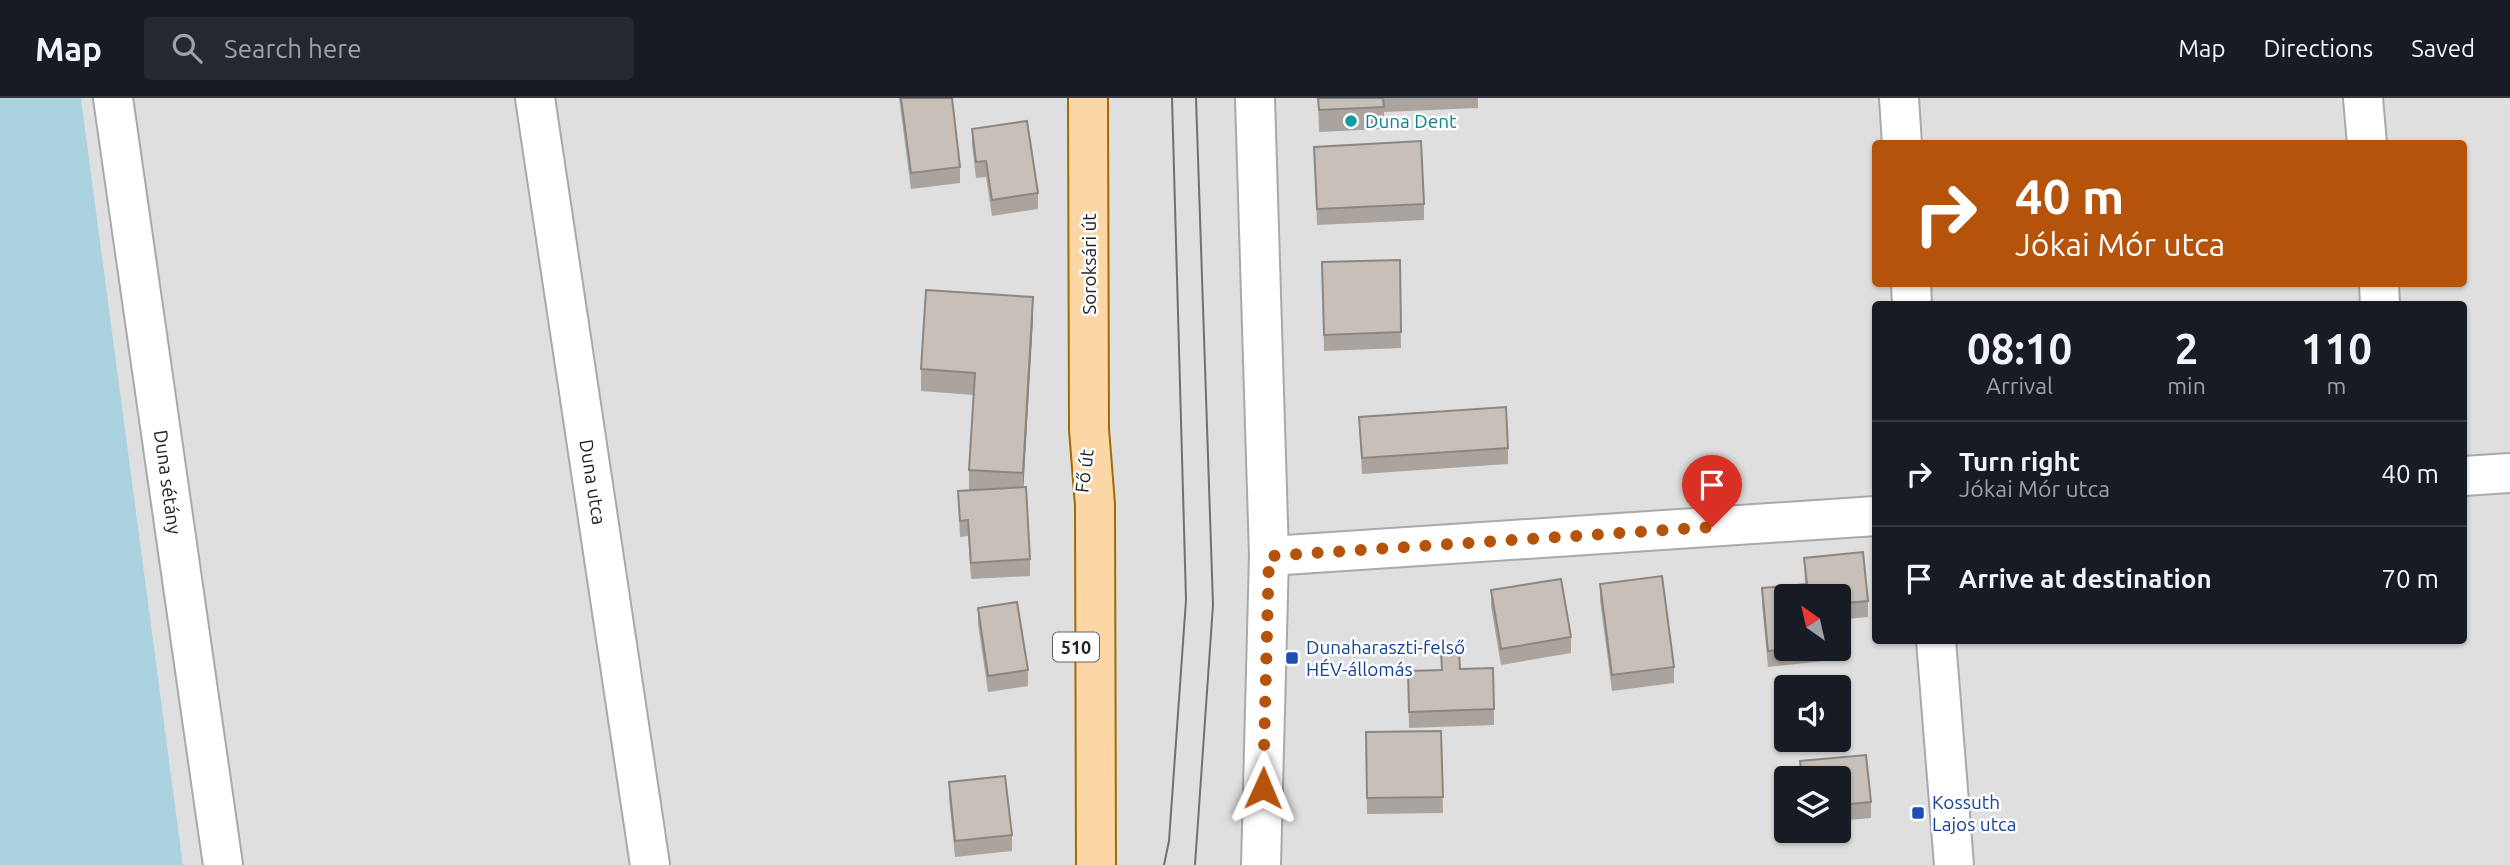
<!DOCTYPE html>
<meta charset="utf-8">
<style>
:root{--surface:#171b24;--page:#242831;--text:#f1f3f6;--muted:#9ea1a6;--line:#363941}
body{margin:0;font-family:Ubuntu,sans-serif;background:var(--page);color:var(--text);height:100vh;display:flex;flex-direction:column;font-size:26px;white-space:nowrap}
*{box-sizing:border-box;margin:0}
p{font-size:23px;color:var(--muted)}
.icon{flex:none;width:38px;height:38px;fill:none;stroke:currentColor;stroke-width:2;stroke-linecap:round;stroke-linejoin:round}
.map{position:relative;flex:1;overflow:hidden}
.side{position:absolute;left:1872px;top:203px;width:595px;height:343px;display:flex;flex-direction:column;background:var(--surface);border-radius:7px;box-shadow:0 2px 5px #0004}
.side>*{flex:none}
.hud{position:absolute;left:1872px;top:42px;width:595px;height:147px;border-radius:7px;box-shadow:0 2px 5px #0004;background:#b45309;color:#fff;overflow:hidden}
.needle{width:46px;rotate:326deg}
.fabs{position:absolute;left:1774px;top:486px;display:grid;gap:14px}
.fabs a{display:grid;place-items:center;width:77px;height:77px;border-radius:7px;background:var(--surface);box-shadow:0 2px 5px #0004;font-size:35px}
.pin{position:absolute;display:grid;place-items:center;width:60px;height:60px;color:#fff;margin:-72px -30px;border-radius:50% 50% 50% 0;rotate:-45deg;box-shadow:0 0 7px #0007}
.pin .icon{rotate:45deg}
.me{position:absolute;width:77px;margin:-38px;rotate:1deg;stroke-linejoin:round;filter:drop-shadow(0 0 5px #0008)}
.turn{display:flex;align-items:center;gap:24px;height:147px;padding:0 28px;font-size:32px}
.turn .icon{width:91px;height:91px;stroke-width:2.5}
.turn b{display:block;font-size:49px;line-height:60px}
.eta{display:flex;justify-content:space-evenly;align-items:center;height:119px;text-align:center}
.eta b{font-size:42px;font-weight:700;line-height:49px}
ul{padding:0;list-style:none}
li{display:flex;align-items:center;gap:21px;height:105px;padding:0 28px;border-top:2px solid var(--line)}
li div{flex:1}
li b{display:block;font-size:26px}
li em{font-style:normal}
header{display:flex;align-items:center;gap:42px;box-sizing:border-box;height:98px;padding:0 35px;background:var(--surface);border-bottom:2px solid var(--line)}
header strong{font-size:33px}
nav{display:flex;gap:38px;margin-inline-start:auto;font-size:24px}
.search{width:490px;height:63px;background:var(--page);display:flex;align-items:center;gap:18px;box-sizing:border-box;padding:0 24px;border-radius:7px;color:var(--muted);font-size:26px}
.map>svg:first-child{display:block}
.residential{fill:#e0dfdf;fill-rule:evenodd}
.water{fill:#aad3df}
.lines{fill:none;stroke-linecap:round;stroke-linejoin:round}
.street-casing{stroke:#a9a9a9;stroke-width:42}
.primary-casing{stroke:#a06b00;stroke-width:42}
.street{stroke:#fff;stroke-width:38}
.primary{stroke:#fcd6a4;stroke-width:38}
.tram{stroke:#707070;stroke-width:2}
.wall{fill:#aba49e;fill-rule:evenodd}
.shaded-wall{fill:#8b8681}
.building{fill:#c7bfb8;stroke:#8b8681;stroke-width:2}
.route{stroke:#b45309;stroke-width:12;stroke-dasharray:0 21.6}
.culture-dot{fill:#0f9aa8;stroke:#fff;stroke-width:2.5}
.transit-dot{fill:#1a4fb4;stroke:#fff;stroke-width:2.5}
.labels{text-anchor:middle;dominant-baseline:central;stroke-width:5;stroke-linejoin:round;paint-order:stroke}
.shield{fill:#fff;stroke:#646464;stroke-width:2}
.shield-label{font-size:18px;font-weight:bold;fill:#222}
.culture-label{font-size:19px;fill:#0d838f;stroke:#fff;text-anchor:start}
.street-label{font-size:19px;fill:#222;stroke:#fff}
.transit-label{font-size:19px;fill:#164399;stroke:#fff;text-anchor:start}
</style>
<header>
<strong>Map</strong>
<div class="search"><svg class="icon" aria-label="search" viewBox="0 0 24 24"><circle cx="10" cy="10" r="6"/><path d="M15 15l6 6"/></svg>Search here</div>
<nav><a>Map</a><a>Directions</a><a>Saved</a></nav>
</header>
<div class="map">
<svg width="2510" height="767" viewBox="0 0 2510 767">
<rect width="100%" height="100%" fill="#f2efe9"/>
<path class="residential" d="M81,0H2510V767H183ZM1876,46H2464V186H1876ZM1876,206H2464V542H1876ZM1787,499H1839V551H1787ZM1787,590H1839V642H1787ZM1787,681H1839V733H1787Z"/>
<polygon class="water" points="0,0 81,0 183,767 0,767"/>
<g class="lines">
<defs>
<g id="street">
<polyline points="113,0 223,767"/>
<polyline points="535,0 650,767"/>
<polyline points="1255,0 1269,458 1261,767"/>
<polyline points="1899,0 1902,46"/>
<polyline points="2363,0 2367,46"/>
<polyline points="1911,186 1912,206"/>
<polyline points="2379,186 2380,206"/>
<polyline points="2464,378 2510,375"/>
<polyline points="1269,458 1876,418"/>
<polyline points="1936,542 1954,767"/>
</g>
<polyline id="primary" points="1088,0 1089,331 1095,407 1096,767"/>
</defs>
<use href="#street" class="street-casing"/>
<use href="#primary" class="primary-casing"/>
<use href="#street" class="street"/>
<use href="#primary" class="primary"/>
<g class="tram">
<polyline points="1164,767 1169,743 1186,502 1172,0"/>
<polyline points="1195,767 1213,507 1196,0"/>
</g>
</g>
<g class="wall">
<polygon points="899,0 952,0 960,69 960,85 911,91"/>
<polygon points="1318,0 1478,0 1478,10 1384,14 1384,31 1319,34"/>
<polygon points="972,31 1038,95 1038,111 992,118 986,79 976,80 972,47"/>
<polygon points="1314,49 1424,106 1424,122 1317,127"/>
<polygon points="1400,162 1401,250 1324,253 1322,180"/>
<polygon points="1033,221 1023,390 1030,461 1030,478 971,481 968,438 960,439 958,393 969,393 969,372 973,297 921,293 921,271"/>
<polygon points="1359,319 1508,350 1508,366 1362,376"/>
<path d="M1804,460L1868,503V519L1847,521L1850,544V560L1768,569L1762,506V490L1805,486ZM1839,499V551H1787Z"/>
<polygon points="1600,486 1674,569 1674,585 1612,593 1600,502"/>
<polygon points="1491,492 1571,539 1571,555 1501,567 1491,508"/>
<polygon points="978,510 1028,572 1028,588 988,594 978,526"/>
<polygon points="1460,571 1494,611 1494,627 1409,630 1408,573"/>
<polygon points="1441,633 1443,715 1367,716 1366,634"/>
<polygon points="1866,657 1871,704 1871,720 1839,723 1839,681 1800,681 1800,663"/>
<polygon points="949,684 1012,737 1012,753 955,759 949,700"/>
</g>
<polygon class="shaded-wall" points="1033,199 1033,221 1023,397 1023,375"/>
<g class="building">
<polygon points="901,0 952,0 960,69 911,75"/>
<polygon points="1318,0 1383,0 1384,9 1319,12"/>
<polygon points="1027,23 1038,95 992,102 986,63 976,64 972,31"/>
<polygon points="1421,43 1424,106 1317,111 1314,49"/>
<polygon points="1400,162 1401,234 1324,237 1322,164"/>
<polygon points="926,192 1033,199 1023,375 969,372 975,275 921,271"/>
<polygon points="1506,309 1508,350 1362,360 1359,319"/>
<polygon points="1026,389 1030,461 971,465 968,422 960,423 958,393"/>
<polygon points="1863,454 1868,503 1846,505 1850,544 1839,545 1839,499 1787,499 1787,551 1768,553 1762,490 1807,486 1804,460"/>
<polygon points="1662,478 1674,569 1612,577 1600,486"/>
<polygon points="1561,481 1571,539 1501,551 1491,492"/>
<polygon points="1017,504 1028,572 988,578 978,510"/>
<polygon points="1459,553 1460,571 1493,570 1494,611 1409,614 1408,573 1442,572 1441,554"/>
<polygon points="1441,633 1443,699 1367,700 1366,634"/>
<polygon points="1866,657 1871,704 1839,707 1839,681 1802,681 1800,663"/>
<polygon points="1005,678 1012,737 955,743 949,684"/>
</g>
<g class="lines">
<polyline class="route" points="1263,690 1269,458 1712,429"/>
</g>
<circle class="culture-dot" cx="1351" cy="23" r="7"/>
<g class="transit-dot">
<rect x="1285" y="553" width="14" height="14" rx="3.5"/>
<rect x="1911" y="708" width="14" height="14" rx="3.5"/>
</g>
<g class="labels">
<rect class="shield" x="1053" y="534.5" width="46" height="29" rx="5"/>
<g class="shield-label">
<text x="1076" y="549">510</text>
</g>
<g class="culture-label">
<text x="1365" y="23">Duna Dent</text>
</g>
<g class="street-label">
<text transform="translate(1089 166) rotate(-90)">Soroksári út</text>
<text transform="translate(1084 373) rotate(-83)">Fő út</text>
<text transform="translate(168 384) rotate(82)">Duna sétány</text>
<text transform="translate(593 384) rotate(81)">Duna utca</text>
</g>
<g class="transit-label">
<text x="1306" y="549">Dunaharaszti-felső<tspan x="1306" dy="22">HÉV-állomás</tspan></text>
<text x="1932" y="704">Kossuth<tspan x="1932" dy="22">Lajos utca</tspan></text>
</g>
</g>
</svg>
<div class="fabs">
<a><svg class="needle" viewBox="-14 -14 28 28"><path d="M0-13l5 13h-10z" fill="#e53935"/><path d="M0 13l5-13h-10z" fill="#9ea1a6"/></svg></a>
<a><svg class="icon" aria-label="sound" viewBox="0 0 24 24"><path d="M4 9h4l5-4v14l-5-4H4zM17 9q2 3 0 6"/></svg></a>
<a><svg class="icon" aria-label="layers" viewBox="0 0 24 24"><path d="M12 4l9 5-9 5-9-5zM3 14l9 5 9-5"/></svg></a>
</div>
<div class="pin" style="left:1712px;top:429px;background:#d93025"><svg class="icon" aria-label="arrive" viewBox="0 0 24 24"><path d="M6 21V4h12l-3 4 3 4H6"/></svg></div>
<svg class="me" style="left:1263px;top:690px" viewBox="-20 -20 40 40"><path d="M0-17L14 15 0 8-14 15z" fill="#b45309" stroke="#fff" stroke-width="4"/></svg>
<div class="hud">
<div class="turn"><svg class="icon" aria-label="right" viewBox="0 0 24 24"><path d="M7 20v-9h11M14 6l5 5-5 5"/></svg><div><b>40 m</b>Jókai Mór utca</div></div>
</div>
<section class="side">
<div class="eta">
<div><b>08:10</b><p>Arrival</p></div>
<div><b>2</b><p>min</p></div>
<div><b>110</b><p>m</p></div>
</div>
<ul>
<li><svg class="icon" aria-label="right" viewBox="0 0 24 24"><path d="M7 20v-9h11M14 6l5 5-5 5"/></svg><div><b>Turn right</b><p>Jókai Mór utca</p></div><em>40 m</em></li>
<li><svg class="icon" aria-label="arrive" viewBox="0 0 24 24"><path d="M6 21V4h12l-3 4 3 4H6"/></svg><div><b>Arrive at destination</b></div><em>70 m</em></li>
</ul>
</section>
</div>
